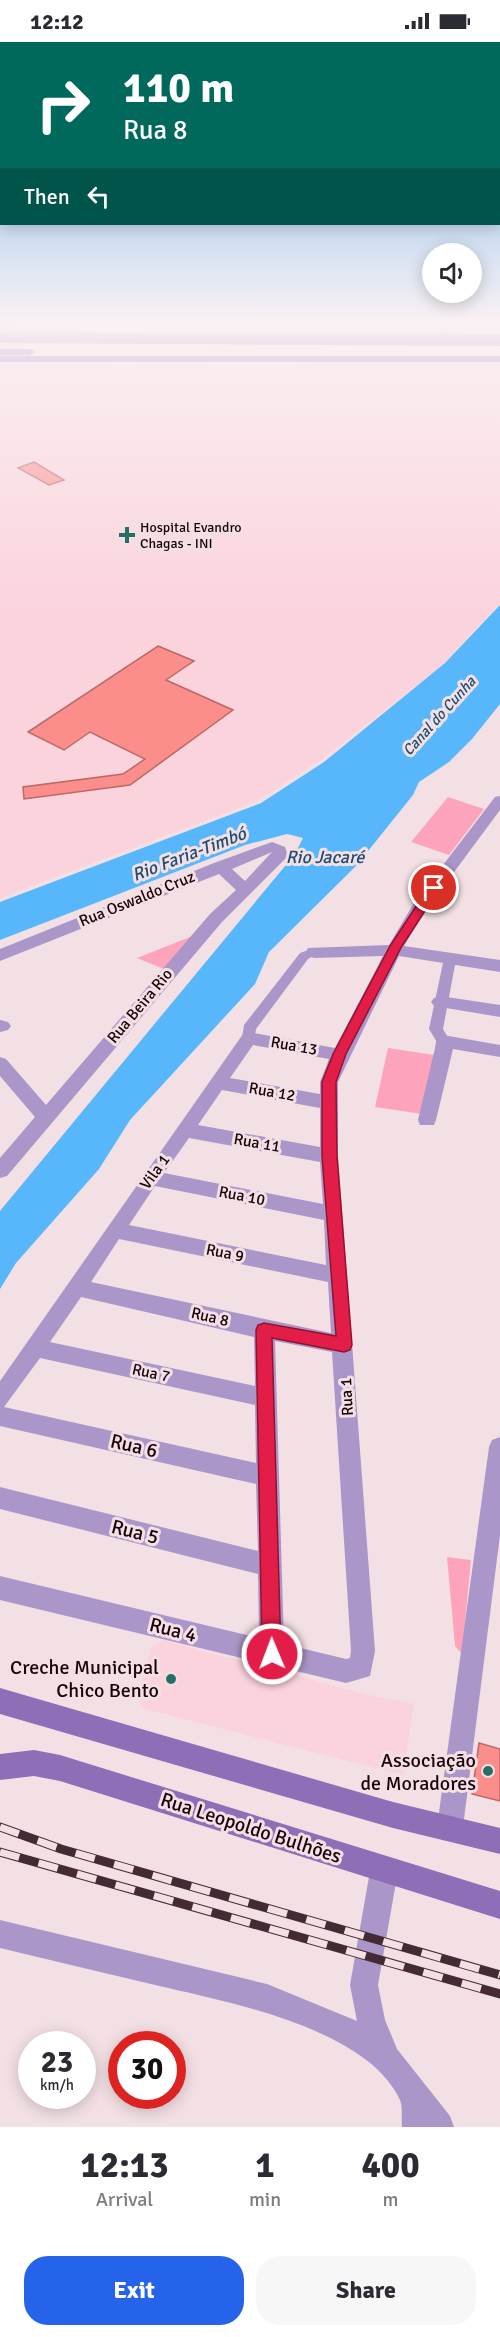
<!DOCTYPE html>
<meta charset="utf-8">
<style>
:root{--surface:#fff;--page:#f7f7f7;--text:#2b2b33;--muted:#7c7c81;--accent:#2563eb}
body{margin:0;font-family:Signika,sans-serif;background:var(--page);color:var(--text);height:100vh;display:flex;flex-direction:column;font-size:22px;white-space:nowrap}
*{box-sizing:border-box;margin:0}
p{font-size:20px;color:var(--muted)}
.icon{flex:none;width:33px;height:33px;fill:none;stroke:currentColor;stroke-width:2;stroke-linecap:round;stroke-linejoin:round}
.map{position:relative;height:2085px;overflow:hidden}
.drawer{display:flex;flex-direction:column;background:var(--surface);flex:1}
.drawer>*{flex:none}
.top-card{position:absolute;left:0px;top:0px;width:501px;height:183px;box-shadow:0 3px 15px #0003;background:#00695c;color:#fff;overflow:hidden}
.buttons{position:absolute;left:422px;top:201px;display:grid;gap:12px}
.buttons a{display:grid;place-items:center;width:60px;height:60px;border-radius:50%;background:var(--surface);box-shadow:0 3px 15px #0003;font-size:30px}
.speed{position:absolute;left:18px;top:1989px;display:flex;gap:12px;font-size:30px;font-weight:700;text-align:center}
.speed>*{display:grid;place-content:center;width:78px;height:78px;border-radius:50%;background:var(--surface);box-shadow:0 3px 15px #0003;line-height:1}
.speed small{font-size:15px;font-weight:400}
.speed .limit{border:9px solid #d22;background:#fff;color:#111}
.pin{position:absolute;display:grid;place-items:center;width:51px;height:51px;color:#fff;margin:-26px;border:3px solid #fff;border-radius:50%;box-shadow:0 2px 6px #0007}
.me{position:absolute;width:66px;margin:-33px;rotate:359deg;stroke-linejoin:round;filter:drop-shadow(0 0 4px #0008)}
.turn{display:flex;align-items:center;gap:21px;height:126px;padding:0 24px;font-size:27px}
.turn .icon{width:78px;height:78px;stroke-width:2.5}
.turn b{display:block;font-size:42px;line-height:51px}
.then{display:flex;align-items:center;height:57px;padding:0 24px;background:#0003;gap:12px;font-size:22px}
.eta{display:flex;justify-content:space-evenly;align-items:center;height:102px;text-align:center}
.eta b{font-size:36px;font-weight:800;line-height:42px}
.button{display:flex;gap:12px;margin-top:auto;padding:12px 24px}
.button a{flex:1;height:69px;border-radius:24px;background:var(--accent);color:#fff;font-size:24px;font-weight:800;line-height:69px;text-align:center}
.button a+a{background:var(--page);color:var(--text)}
.status{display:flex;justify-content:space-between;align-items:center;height:42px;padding:0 30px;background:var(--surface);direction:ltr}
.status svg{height:16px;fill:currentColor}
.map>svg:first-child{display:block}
.built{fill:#fbd3dc}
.green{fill:#fda4bc}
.water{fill:#58b6fa}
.building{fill:#fb8e8b;stroke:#bb6966;stroke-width:1.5}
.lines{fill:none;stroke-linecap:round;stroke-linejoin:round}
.pedestrian{fill:#aa96c8;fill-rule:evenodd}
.minor{fill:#aa96c8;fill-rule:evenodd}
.tertiary{fill:#aa96c8;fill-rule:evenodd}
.secondary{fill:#8d6eb7;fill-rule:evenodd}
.trunk{fill:#7042a4;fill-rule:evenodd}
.motorway{fill:#68349e;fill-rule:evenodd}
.rail-casing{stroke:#442b33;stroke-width:9}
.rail{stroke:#f3e0e4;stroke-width:7;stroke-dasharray:20;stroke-linecap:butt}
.route{fill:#e11d48;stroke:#92132f;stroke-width:1.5}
.poi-dot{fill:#276f65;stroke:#f3e0e4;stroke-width:2}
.labels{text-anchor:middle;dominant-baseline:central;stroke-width:6;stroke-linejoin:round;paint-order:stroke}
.far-poi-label{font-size:14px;fill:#1c020a;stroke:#f3e0e4;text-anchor:start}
.far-water-label{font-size:15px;font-style:italic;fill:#1d4e71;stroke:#f3e0e4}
.street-label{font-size:16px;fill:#1c020a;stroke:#f3e0e4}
.water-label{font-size:18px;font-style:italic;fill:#1d4e71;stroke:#f3e0e4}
.near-street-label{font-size:20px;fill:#1c020a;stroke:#f3e0e4}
.near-poi-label{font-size:20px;fill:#1c020a;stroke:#f3e0e4;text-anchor:end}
</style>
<div class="status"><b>12:12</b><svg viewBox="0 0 49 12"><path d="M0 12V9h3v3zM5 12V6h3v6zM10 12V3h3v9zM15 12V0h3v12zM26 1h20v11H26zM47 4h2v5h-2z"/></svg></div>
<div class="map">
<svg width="500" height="2085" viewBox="0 0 500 2085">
<rect width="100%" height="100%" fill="#f3e0e4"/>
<g class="built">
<polygon points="326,319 500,320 500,561 439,626 322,717 255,760 0,856 0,322 289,324"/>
<polygon points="163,1598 369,1653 414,1662 403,1733 145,1667 140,1662 139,1649 151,1606"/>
</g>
<g class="green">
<polygon points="448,755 484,767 449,813 411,800"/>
<polygon points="195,893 164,927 137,916"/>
<polygon points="388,1006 434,1013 422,1072 375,1065"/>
<polygon points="447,1515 471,1518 462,1612 455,1604"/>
</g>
<polygon class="water" points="500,563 500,662 472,697 449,720 419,740 413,753 356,824 269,910 255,942 130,1078 99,1127 16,1221 0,1247 0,1169 295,812 303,796 287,792 245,803 0,898 0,860 261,761 324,720 445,621"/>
<g class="building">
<polygon points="34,420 64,438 49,443 18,426"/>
<polygon points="158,604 194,619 166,638 233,668 130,743 24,757 23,745 123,732 145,717 90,690 64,708 28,690"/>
<polygon points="479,1701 500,1707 500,1759 472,1752"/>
</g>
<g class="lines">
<g class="pedestrian">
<polygon points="314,906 318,907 320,910 308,917 256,987 254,999 244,999 242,996 244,983 300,911"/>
<polygon points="455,912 461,916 455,923 443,987 450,999 443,1004 438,1002 429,987 443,921"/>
</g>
<g class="minor">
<polygon points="431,281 441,281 457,295 449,297"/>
<path d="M500,754V768L426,868L404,904L500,918V930L399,914L338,1040V1114L375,1609L370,1634L346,1641L0,1558V1534L259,1596L258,1532L0,1467V1445L258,1509L256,1442L0,1384V1339L243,992L249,990L335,1006L383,914L314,916L308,914L306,910L308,906L389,903L414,861L495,755ZM253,1003L329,1017L320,1040V1052L230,1036ZM222,1048L320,1066V1105L198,1083ZM189,1096L320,1120L323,1162L164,1131ZM155,1144L324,1178L326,1223L129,1183ZM119,1197L328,1240L331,1291L91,1240ZM81,1255L254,1295L255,1344L50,1300ZM275,1299L332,1310L351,1609L350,1616L346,1617L284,1602ZM40,1316L255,1363L256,1421L4,1365Z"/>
<path d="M272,800L285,805L288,814L222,880L7,1134L0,1136V1116L35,1075L0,1034V1015L6,1017L46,1063L210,872L236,848L219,832L0,919V907L214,821ZM272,810L245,839L232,827Z"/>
<polygon points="440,954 500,963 500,975 434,964 431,960 434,956"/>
<polygon points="0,978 8,980 11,984 8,988 0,990"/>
<polygon points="443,993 500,1003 500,1015 453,1007 436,1078 434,1083 420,1083 418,1078 435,1006 437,995"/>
<polygon points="500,1395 500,1493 463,1785 459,1794 450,1798 441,1794 437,1785 489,1405 492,1398"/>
<path d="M384,1815L394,1819L398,1829L378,1943L385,1978L397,2007L450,2074L454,2085H402C401,2077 403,2065 400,2058C366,1984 221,1959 151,1942C100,1930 50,1918 0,1906V1878L267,1942L357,1979L350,1943L370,1829L374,1819Z"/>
</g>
<polygon class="tertiary" points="0,282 91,290 96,293 91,296 0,288"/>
<g class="secondary">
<polygon points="0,1646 393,1760 500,1786 500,1812 393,1786 0,1672"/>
<polygon points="34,1708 60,1713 500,1849 500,1877 60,1739 34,1734 0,1738 0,1712"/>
</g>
<g class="trunk">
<polygon points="0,290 500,292 500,298 0,296"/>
<rect x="0" y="314" width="500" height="6"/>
</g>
<g class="motorway">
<polygon points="0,295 500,298 500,304 0,301"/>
<polygon points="0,307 30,307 35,310 30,313 0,313"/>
</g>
<defs>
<g id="rail">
<polyline points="0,1785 61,1807 500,1933"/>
<polyline points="0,1810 500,1952"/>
</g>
</defs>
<use href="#rail" class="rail-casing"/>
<use href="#rail" class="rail"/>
</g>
<linearGradient id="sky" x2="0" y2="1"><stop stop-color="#6eb5ef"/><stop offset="0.49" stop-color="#faf1f3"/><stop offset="1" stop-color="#faf1f3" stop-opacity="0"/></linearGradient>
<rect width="500" height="573" fill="url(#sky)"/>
<polygon class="route" points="434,842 440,846 402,904 346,1012 336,1040 337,1114 352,1303 350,1308 344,1310 272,1296 281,1612 278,1618 272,1621 265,1618 262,1612 256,1288 258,1283 264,1281 336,1294 322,1114 322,1040 333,1012 390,904 430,843"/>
<g class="poi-dot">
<path d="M124 484h6v6h6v6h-6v6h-6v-6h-6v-6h6z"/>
<circle cx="171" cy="1637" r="6"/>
<circle cx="488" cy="1729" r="6"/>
</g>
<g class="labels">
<g class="far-poi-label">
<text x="140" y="485">Hospital Evandro<tspan x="140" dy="16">Chagas - INI</tspan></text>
</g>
<g class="far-water-label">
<text transform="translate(439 674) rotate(-48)">Canal do Cunha</text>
</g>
<g class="street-label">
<text transform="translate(137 857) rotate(-22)">Rua Oswaldo Cruz</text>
<text transform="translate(140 964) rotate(-50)">Rua Beira Rio</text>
<text transform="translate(294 1004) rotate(10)">Rua 13</text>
<text transform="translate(272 1050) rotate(10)">Rua 12</text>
<text transform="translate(257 1101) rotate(10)">Rua 11</text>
<text transform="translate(155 1130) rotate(-54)">Vila 1</text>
<text transform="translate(242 1154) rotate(11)">Rua 10</text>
<text transform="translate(225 1211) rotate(11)">Rua 9</text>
<text transform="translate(210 1275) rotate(13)">Rua 8</text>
<text transform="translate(151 1331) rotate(12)">Rua 7</text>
<text transform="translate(347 1355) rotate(-93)">Rua 1</text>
</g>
<g class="water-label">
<text transform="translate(189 812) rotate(-21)">Rio Faria-Timbó</text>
<text x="325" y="815">Rio Jacaré</text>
</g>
<g class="near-street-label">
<text transform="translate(134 1404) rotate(13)">Rua 6</text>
<text transform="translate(135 1490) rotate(14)">Rua 5</text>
<text transform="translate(173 1588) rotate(14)">Rua 4</text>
<text transform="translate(251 1786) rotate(18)">Rua Leopoldo Bulhões</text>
</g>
<g class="near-poi-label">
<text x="159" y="1625">Creche Municipal<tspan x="159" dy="23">Chico Bento</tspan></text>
<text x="476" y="1718">Associação<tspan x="476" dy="23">de Moradores</tspan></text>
</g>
</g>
</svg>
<div class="buttons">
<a><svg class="icon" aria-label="sound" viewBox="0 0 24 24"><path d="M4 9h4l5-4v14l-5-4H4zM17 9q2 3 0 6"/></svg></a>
</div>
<div class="speed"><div>23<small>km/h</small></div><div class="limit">30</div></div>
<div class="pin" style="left:434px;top:846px;background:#d93025"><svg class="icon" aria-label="arrive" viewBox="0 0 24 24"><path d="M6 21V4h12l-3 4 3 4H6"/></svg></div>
<svg class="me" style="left:272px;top:1612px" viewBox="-20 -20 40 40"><circle r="17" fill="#e11d48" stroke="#fff" stroke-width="3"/><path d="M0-11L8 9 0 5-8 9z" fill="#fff"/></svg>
<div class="top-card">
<div class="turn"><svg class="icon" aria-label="right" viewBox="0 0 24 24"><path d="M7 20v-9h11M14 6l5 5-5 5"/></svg><div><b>110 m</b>Rua 8</div></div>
<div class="then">Then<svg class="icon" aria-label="left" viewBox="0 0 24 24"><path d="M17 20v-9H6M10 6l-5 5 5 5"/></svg></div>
</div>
</div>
<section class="drawer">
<div class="eta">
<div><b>12:13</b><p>Arrival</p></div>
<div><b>1</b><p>min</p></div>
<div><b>400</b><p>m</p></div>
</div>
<div class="button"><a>Exit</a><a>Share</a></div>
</section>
